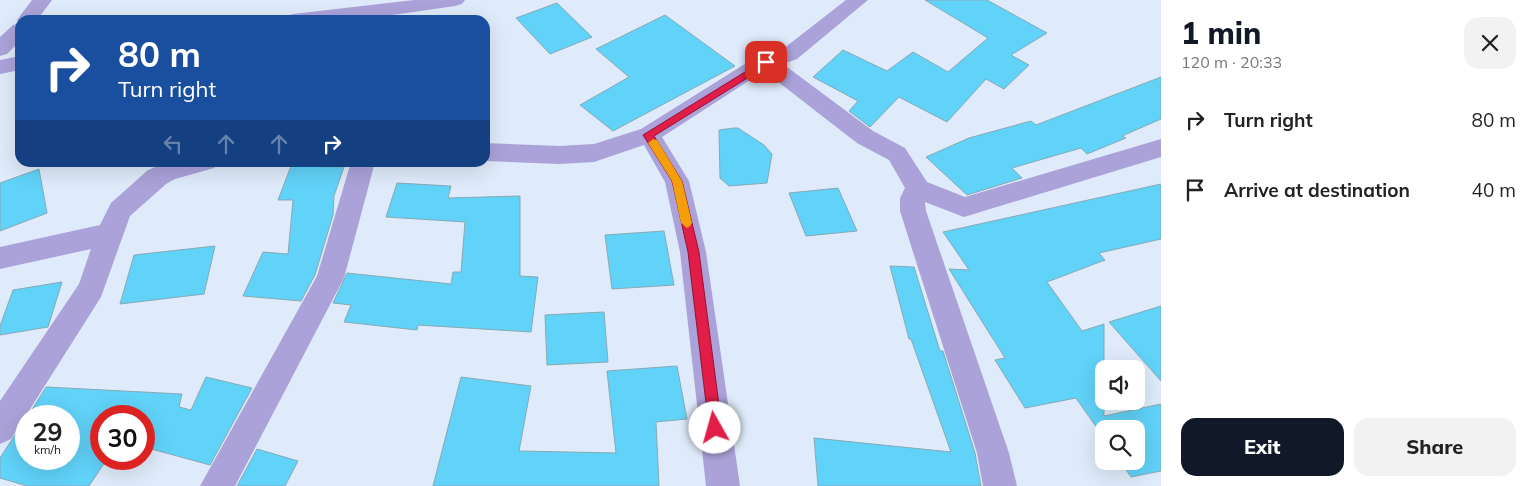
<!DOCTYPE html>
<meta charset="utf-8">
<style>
:root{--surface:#fff;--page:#f2f2f2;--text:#222;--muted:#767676;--accent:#111827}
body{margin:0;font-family:Mulish,sans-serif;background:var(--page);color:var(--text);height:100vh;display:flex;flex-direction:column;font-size:19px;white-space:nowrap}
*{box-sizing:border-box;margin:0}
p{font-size:16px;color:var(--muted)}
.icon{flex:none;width:28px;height:28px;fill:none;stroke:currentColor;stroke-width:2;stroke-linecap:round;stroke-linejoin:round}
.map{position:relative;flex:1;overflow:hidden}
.panel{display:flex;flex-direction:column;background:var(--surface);width:375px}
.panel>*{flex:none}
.hud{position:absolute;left:15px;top:15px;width:475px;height:152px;border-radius:15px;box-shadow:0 5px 20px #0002;background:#1a4fa0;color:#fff;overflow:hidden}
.fabs{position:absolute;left:1095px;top:360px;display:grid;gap:10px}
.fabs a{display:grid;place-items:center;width:50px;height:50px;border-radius:10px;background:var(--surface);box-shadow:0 5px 20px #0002;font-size:25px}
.speed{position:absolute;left:15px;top:405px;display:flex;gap:10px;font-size:25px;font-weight:700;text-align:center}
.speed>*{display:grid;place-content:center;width:65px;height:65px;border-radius:50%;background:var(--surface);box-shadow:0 5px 20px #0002;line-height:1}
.speed small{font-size:12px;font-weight:400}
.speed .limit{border:8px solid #d22;background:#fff;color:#111}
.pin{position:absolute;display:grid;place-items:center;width:42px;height:42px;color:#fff;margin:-21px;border-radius:10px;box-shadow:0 2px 8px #0006}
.me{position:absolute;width:55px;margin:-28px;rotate:353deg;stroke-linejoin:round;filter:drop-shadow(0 0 4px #0008)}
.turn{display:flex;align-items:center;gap:18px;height:105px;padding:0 20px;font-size:22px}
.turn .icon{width:65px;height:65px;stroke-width:2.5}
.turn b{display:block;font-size:35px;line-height:42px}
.lanes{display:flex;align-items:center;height:48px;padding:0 20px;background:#0003;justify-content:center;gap:25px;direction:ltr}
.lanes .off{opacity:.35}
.round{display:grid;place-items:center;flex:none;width:52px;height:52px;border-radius:15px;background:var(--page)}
.overview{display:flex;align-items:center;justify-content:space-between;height:85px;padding:0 20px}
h1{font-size:30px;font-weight:800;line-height:38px;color:var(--accent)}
.cta{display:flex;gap:10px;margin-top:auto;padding:10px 20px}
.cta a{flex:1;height:58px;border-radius:15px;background:var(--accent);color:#fff;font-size:20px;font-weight:800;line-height:58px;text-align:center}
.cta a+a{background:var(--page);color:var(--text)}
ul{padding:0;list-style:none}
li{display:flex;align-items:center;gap:15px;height:70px;padding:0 20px}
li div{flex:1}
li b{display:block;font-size:19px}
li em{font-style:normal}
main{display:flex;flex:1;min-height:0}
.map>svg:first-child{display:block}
.building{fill:#61d2f8;stroke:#87a9b6}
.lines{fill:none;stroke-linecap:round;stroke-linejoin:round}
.street{fill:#aba2d9;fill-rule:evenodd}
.route{fill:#e11d48;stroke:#92132f}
.slow{fill:#f59e0b}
</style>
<main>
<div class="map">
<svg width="1161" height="486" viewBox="0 0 1161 486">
<rect width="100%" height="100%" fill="#dfebfa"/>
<g class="building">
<polygon points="925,0 987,0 1047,33 1011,55 1029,65 1004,89 986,79 947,122 899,97 870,127 849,111 858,101 813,77 843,50 887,71 913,52 948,72 988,38"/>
<polygon points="557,3 592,37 550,54 516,18"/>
<polygon points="665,15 735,66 613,131 580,105 629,77 596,49"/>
<polygon points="1161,77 1161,119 1122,136 1126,138 1087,154 1081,148 1012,168 1022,178 967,195 926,157 969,138 1031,121 1036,125"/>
<polygon points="734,128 738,128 764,145 772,154 767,183 729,186 720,178 719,130"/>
<polygon points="291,166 344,167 334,196 333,215 315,275 301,301 243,296 263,252 288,254 293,200 278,200"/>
<polygon points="39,169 47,213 0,231 0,183"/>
<polygon points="397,183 451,186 448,198 520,196 520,276 538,277 531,332 418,325 417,330 344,322 351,305 333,303 347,273 451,284 453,272 461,272 465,222 386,217"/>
<polygon points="1161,184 1161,239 1099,253 1105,260 1047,282 1082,331 1104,324 1104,416 1161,404 1161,471 1131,477 1120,461 1136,461 1136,429 1104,429 1104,438 1076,398 1025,408 995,360 1005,358 949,269 969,270 943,232"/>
<polygon points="838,188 857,231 806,236 789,193"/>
<polygon points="664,231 674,285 612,289 605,235"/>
<polygon points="215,246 204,294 120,304 134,255"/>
<polygon points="890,266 914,267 940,351 943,351 975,453 981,486 818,486 814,438 951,452 911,339 909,339"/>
<polygon points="62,282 48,327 0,335 0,326 13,290"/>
<polygon points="1161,306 1161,381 1109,322"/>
<polygon points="604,312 608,362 547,365 545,315"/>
<polygon points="677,366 687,419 656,422 659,486 433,486 461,377 531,386 519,451 616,453 607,371"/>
<polygon points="206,377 252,388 210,465 144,447 144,416 101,416 101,459 107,459 89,486 27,486 0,478 0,458 26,418 26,459 69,459 69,416 28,416 46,387 182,394 179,407 191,410"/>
<polygon points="257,449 298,461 285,486 237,486"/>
</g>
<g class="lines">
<g class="street">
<polygon points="32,0 52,0 37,20 20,20 20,41 7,54 0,56 0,37 13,25 19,23 17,20"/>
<polygon points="414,0 465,0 462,4 455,6 358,20 283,20 286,16 293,14"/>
<polygon points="846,0 868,0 797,59 783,64 873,131 905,148 927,182 965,197 1161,139 1161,157 964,217 925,202 926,211 1009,453 1017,486 983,486 977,453 900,211 900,198 905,188 889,160 857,143 764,71 662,137 689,181 706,252 740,486 706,486 680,252 665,182 644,145 594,162 559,164 485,161 485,143 559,146 594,144 641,129 748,62 783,49"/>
<polygon points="20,56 20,70 0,74 0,60"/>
<polygon points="167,162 218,162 214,168 175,179 166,184 130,216 101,297 11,439 0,444 0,401 79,284 91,249 0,269 0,247 100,225 111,203 148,170"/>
<polygon points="351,162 375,162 344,278 235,486 200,486 317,276"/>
</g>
</g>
<polygon class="route" points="766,59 770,60 770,64 654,136 682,181 699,252 722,428 720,432 715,434 711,432 709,428 688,252 672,181 643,135"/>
<polygon class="slow" points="653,139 657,140 682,181 692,223 690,226 687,228 681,223 672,181 648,143"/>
</svg>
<div class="fabs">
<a><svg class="icon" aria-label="sound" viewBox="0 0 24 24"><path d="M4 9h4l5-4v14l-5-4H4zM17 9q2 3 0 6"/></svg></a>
<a><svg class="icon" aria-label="search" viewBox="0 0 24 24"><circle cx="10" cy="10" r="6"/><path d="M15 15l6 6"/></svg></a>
</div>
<div class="speed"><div>29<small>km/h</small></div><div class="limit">30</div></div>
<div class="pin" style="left:766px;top:62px;background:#d93025"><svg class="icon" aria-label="arrive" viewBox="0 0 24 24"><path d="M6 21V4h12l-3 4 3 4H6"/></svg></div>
<svg class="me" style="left:715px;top:428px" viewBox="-20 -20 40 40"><circle r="19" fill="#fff"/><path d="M0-13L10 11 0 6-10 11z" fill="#e11d48"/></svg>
<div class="hud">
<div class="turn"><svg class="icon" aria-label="right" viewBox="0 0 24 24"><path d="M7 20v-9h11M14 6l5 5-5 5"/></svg><div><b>80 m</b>Turn right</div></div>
<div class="lanes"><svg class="icon off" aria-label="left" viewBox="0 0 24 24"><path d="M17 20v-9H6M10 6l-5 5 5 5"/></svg><svg class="icon off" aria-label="ahead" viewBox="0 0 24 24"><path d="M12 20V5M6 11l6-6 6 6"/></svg><svg class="icon off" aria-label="ahead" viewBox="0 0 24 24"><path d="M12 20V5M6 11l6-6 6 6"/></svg><svg class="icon" aria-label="right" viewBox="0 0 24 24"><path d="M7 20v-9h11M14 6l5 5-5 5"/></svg></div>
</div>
</div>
<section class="panel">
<div class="overview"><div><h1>1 min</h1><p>120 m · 20:33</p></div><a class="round"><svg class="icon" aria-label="close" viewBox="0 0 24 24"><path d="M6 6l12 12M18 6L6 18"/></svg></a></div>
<ul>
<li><svg class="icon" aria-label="right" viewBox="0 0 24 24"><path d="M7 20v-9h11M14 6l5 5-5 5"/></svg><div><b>Turn right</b></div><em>80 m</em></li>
<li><svg class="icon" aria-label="arrive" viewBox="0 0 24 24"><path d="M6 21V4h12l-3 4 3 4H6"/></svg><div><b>Arrive at destination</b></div><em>40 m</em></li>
</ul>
<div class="cta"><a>Exit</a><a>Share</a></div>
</section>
</main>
